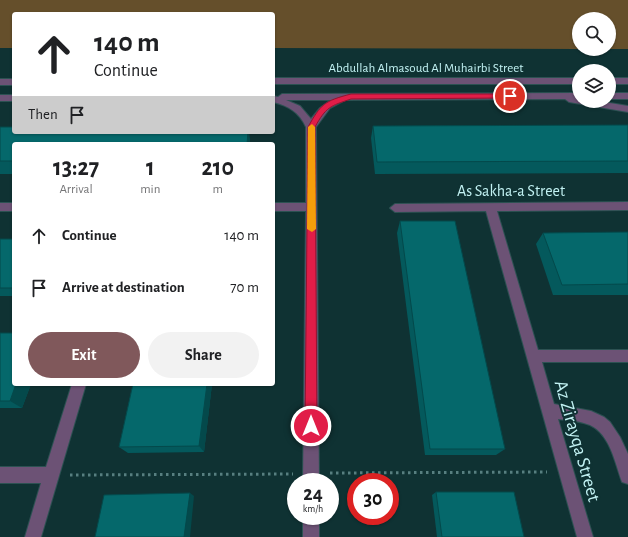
<!DOCTYPE html>
<style>
:root{--surface:#fff;--page:#f2f2f2;--text:#202124;--muted:#757577;--accent:#80585b}
body{margin:0;font-family:"Alegreya Sans",sans-serif;background:var(--page);color:var(--text);height:100vh;display:flex;flex-direction:column;font-size:15px;white-space:nowrap}
*{box-sizing:border-box;margin:0}
p{font-size:13px;color:var(--muted)}
.icon{flex:none;width:22px;height:22px;fill:none;stroke:currentColor;stroke-width:2;stroke-linecap:round;stroke-linejoin:round}
.map{position:relative;flex:1;overflow:hidden}
.side{position:absolute;left:12px;top:142px;width:263px;height:244px;display:flex;flex-direction:column;background:var(--surface);border-radius:4px;box-shadow:0 1px 3px #0004}
.side>*{flex:none}
.hud{position:absolute;left:12px;top:12px;width:263px;height:122px;border-radius:4px;box-shadow:0 1px 3px #0004;background:#fff;color:var(--text);overflow:hidden}
.buttons{position:absolute;left:572px;top:12px;display:grid;gap:8px}
.buttons a{display:grid;place-items:center;width:44px;height:44px;border-radius:50%;background:var(--surface);box-shadow:0 1px 3px #0004;font-size:20px}
.speed{position:absolute;left:287px;top:473px;display:flex;gap:8px;font-size:20px;font-weight:700;text-align:center}
.speed>*{display:grid;place-content:center;width:52px;height:52px;border-radius:50%;background:var(--surface);box-shadow:0 1px 3px #0004;line-height:1}
.speed small{font-size:10px;font-weight:400}
.speed .limit{border:6px solid #d22;background:#fff;color:#111}
.pin{position:absolute;display:grid;place-items:center;width:34px;height:34px;color:#fff;margin:-17px;border:2px solid #fff;border-radius:50%;box-shadow:0 1px 4px #0007}
.me{position:absolute;width:44px;margin:-22px;rotate:0deg;stroke-linejoin:round;filter:drop-shadow(0 0 3px #0008)}
.turn{display:flex;align-items:center;gap:14px;height:84px;padding:0 16px;font-size:18px}
.turn .icon{width:52px;height:52px;stroke-width:2.5}
.turn b{display:block;font-size:28px;line-height:34px}
.then{display:flex;align-items:center;height:38px;padding:0 16px;background:#0003;gap:8px;font-size:15px}
.eta{display:flex;justify-content:space-evenly;align-items:center;height:68px;text-align:center}
.eta b{font-size:24px;font-weight:600;line-height:28px}
.cta{display:flex;gap:8px;margin-top:auto;padding:8px 16px}
.cta a{flex:1;height:46px;border-radius:24px;background:var(--accent);color:#fff;font-size:16px;font-weight:600;line-height:46px;text-align:center}
.cta a+a{background:var(--page);color:var(--text)}
ul{padding:0;list-style:none}
li{display:flex;align-items:center;gap:12px;height:52px;padding:0 16px}
li div{flex:1}
li b{display:block;font-size:15px}
li em{font-style:normal}
.map>svg:first-child{display:block}
.green{fill:#654f2b}
.lines{fill:none;stroke-linecap:round;stroke-linejoin:round}
.minor-casing{stroke:#2c5152;stroke-width:2}
.path{stroke:#577f80;stroke-width:3;stroke-dasharray:2.5 3.5;stroke-linecap:butt}
.minor{fill:#6c5275;fill-rule:evenodd}
.wall{fill:#04595c}
.shaded-wall{fill:#04494b}
.building{fill:#05686b;stroke:#04494b}
.route{fill:#e11d48;stroke:#92132f}
.slow{fill:#f59e0b}
.labels{text-anchor:middle;dominant-baseline:central;stroke-width:4;stroke-linejoin:round;paint-order:stroke}
.far-street-label{font-size:13px;fill:#c2f2f3;stroke:#0f3233}
.street-label{font-size:16px;fill:#c2f2f3;stroke:#0f3233}
.near-street-label{font-size:19px;fill:#c2f2f3;stroke:#0f3233}
</style>
<div class="map">
<svg width="628" height="537" viewBox="0 0 628 537">
<rect width="100%" height="100%" fill="#0f3233"/>
<polygon class="green" points="0,0 628,0 628,49 609,49 609,19 579,19 579,49 273,48 273,14 14,14 14,48 0,48"/>
<g class="lines">
<defs>
<g id="minor">
<rect x="273" y="78" width="306" height="6"/>
<rect x="609" y="78" width="19" height="6"/>
<rect x="0" y="79" width="14" height="6"/>
<path d="M579,93V101H598L628,106V112L569,102L565,99L345,100L330,108L316,127L319,482H303L306,211H273V203H306V127C299,112 289,106 273,102V96L278,97L282,94ZM286,100H331L320,108L311,119L300,106Z"/>
<rect x="609" y="93" width="19" height="6"/>
<rect x="0" y="95" width="14" height="6"/>
<path d="M628,202V210L497,211L538,350H628V362H542L554,404L591,411L604,417L610,422L620,437L628,454V484L622,482C615,463 610,434 590,425C580,421 568,420 558,419L593,537H577L486,211L395,212L390,208L395,204Z"/>
<rect x="0" y="203" width="14" height="8"/>
<polygon points="72,384 86,384 41,537 25,537 41,483 0,483 0,467 46,467"/>
<rect x="303" y="516" width="16" height="21"/>
</g>
</defs>
<use href="#minor" class="minor-casing"/>
<g class="path">
<polyline points="330,473 547,472"/>
<polyline points="70,475 293,474"/>
</g>
<use href="#minor" class="minor"/>
</g>
<g class="wall">
<polygon points="628,125 628,173 375,174 371,138 373,126"/>
<polygon points="0,127 250,139 250,144 14,144 14,174 0,174"/>
<polygon points="400,221 505,449 496,455 425,455 397,233"/>
<polygon points="628,232 628,295 553,295 536,244 543,233"/>
<rect x="0" y="239" width="14" height="57"/>
<polygon points="0,333 14,384 31,384 22,408 0,408"/>
<polygon points="133,384 212,384 204,452 128,453 119,447"/>
<polygon points="436,492 524,537 437,537 432,495"/>
</g>
<g class="shaded-wall">
<polygon points="248,132 249,132 250,139 250,144 247,144"/>
<polygon points="16,384 31,384 22,408 10,401"/>
<polygon points="207,384 212,384 204,452 199,446"/>
<polygon points="190,493 194,496 190,537 184,537"/>
</g>
<g class="building">
<polygon points="628,125 628,161 377,162 373,126"/>
<polygon points="0,127 14,127 14,132 248,132 247,144 14,144 14,161 0,161"/>
<polygon points="400,221 455,221 505,449 430,449"/>
<polygon points="628,232 628,284 562,285 543,233"/>
<rect x="0" y="239" width="14" height="49"/>
<polygon points="0,333 14,333 14,384 16,384 10,401 0,401"/>
<polygon points="133,384 207,384 199,446 119,447"/>
<polygon points="436,492 514,492 524,537 442,537"/>
<polygon points="190,493 184,537 95,537 104,495"/>
</g>
<path class="route" d="M510,94L514,96L513,98L351,99C330,106 326,107 315,127L317,426L315,430L311,432L307,430L305,426L308,127C321,104 324,101 351,94Z"/>
<polygon class="slow" points="312,124 315,127 316,229 312,232 307,229 308,127"/>
<g class="labels">
<g class="far-street-label">
<text x="426" y="68">Abdullah Almasoud Al Muhairbi Street</text>
</g>
<g class="street-label">
<text x="511" y="191">As Sakha-a Street</text>
</g>
<g class="near-street-label">
<text transform="translate(577 441) rotate(74)">Az Zirayqa Street</text>
</g>
</g>
</svg>
<div class="buttons">
<a><svg class="icon" aria-label="search" viewBox="0 0 24 24"><circle cx="10" cy="10" r="6"/><path d="M15 15l6 6"/></svg></a>
<a><svg class="icon" aria-label="layers" viewBox="0 0 24 24"><path d="M12 4l9 5-9 5-9-5zM3 14l9 5 9-5"/></svg></a>
</div>
<div class="speed"><div>24<small>km/h</small></div><div class="limit">30</div></div>
<div class="pin" style="left:510px;top:96px;background:#d93025"><svg class="icon" aria-label="arrive" viewBox="0 0 24 24"><path d="M6 21V4h12l-3 4 3 4H6"/></svg></div>
<svg class="me" style="left:311px;top:426px" viewBox="-20 -20 40 40"><circle r="17" fill="#e11d48" stroke="#fff" stroke-width="3"/><path d="M0-11L8 9 0 5-8 9z" fill="#fff"/></svg>
<div class="hud">
<div class="turn"><svg class="icon" aria-label="ahead" viewBox="0 0 24 24"><path d="M12 20V5M6 11l6-6 6 6"/></svg><div><b>140 m</b>Continue</div></div>
<div class="then">Then<svg class="icon" aria-label="arrive" viewBox="0 0 24 24"><path d="M6 21V4h12l-3 4 3 4H6"/></svg></div>
</div>
<section class="side">
<div class="eta">
<div><b>13:27</b><p>Arrival</p></div>
<div><b>1</b><p>min</p></div>
<div><b>210</b><p>m</p></div>
</div>
<ul>
<li><svg class="icon" aria-label="ahead" viewBox="0 0 24 24"><path d="M12 20V5M6 11l6-6 6 6"/></svg><div><b>Continue</b></div><em>140 m</em></li>
<li><svg class="icon" aria-label="arrive" viewBox="0 0 24 24"><path d="M6 21V4h12l-3 4 3 4H6"/></svg><div><b>Arrive at destination</b></div><em>70 m</em></li>
</ul>
<div class="cta"><a>Exit</a><a>Share</a></div>
</section>
</div>
